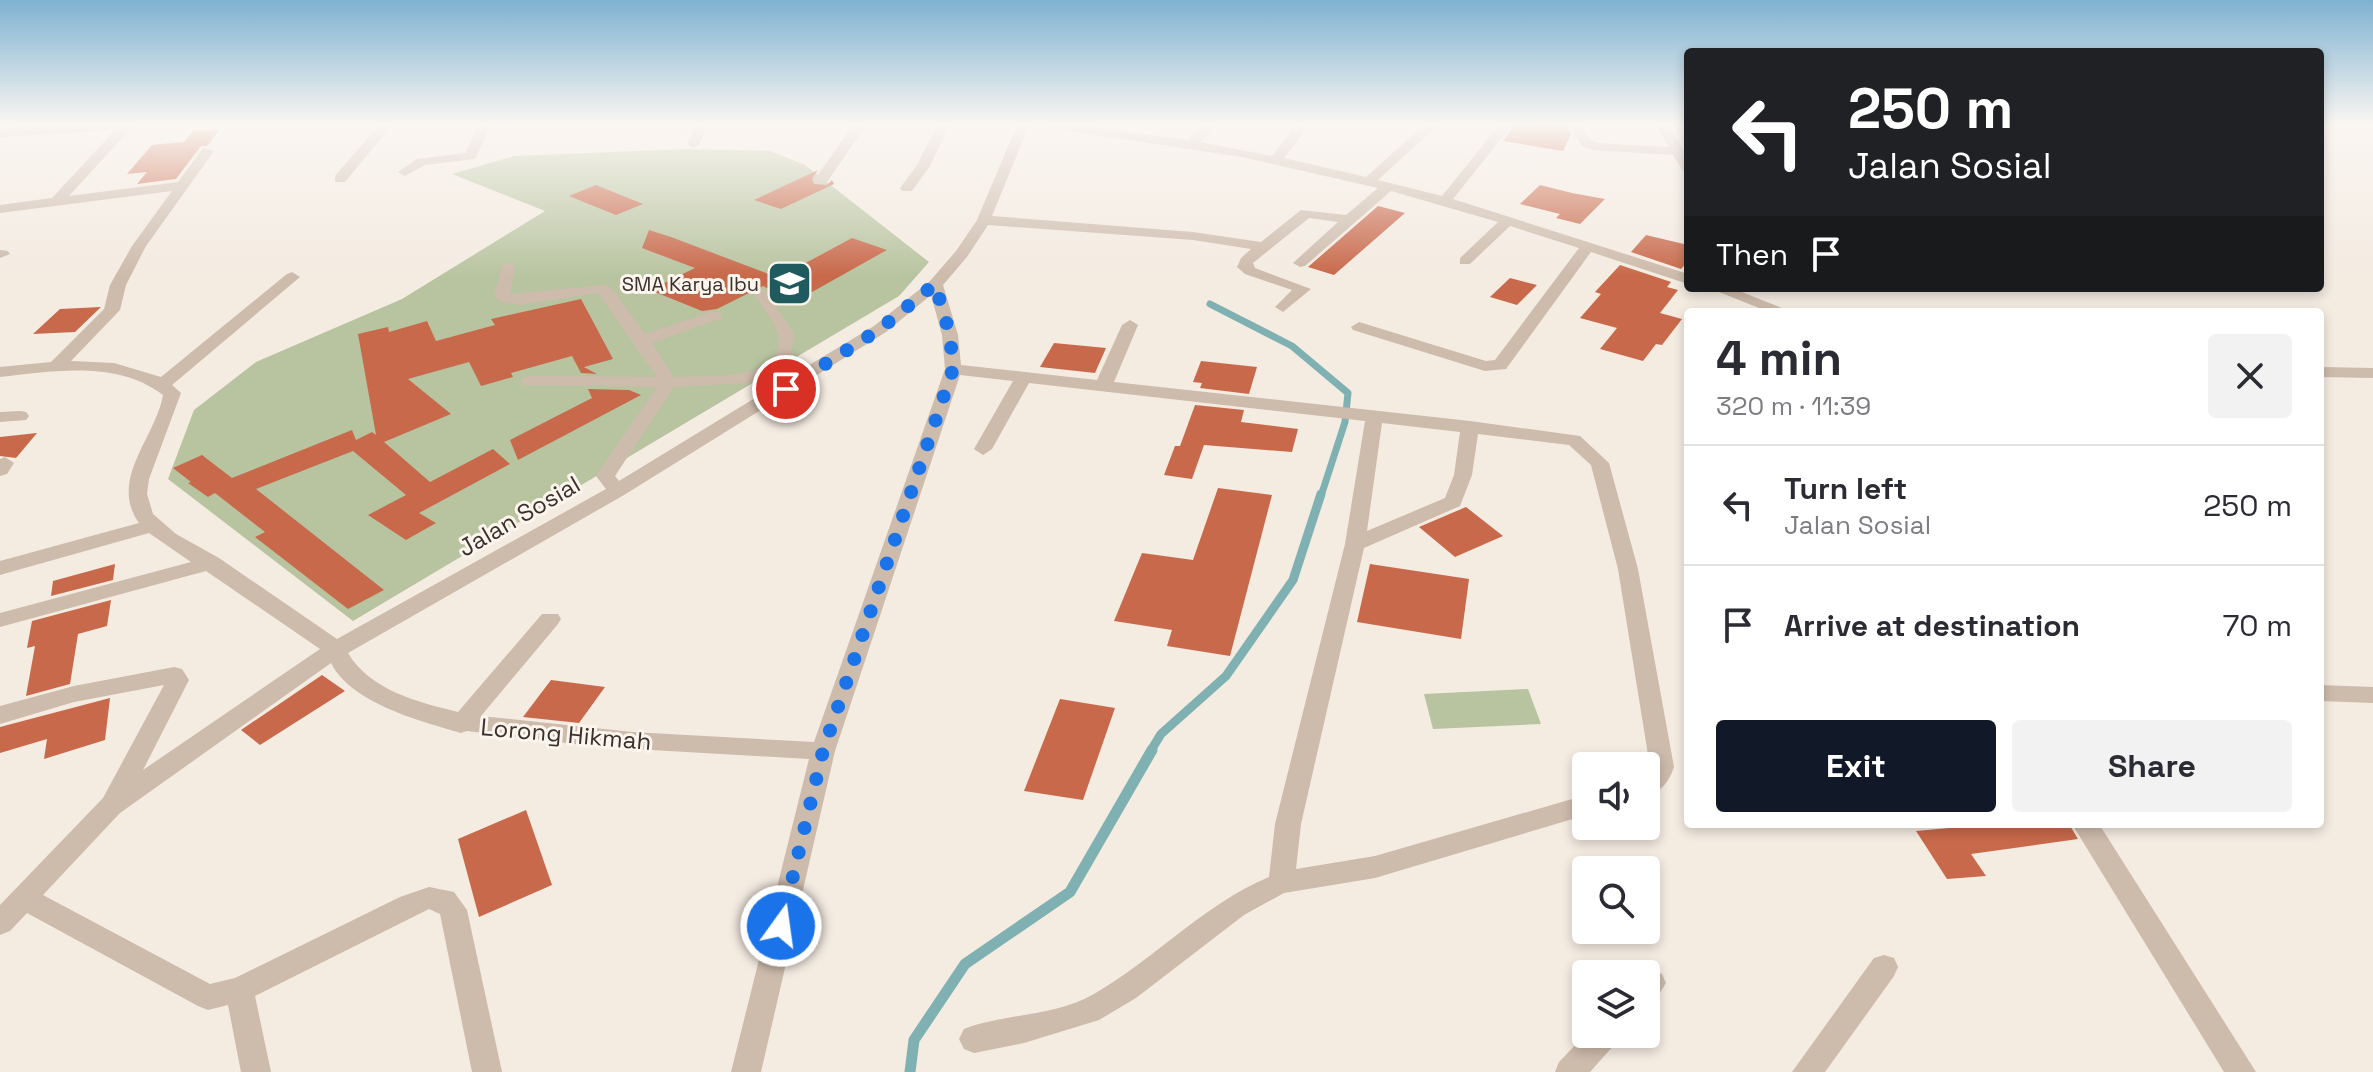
<!DOCTYPE html>
<meta charset="utf-8">
<style>
:root{--surface:#fff;--page:#f2f2f3;--text:#2b2b33;--muted:#7c7c81;--line:#e1e1e2;--accent:#111827}
body{margin:0;font-family:"Space Grotesk",sans-serif;background:var(--page);color:var(--text);height:100vh;display:flex;flex-direction:column;font-size:30px;white-space:nowrap}
*{box-sizing:border-box;margin:0}
p{font-size:26px;color:var(--muted)}
.icon{flex:none;width:44px;height:44px;fill:none;stroke:currentColor;stroke-width:2;stroke-linecap:round;stroke-linejoin:round}
.map{position:relative;flex:1;overflow:hidden}
.details{position:absolute;left:1684px;top:308px;width:640px;height:520px;display:flex;flex-direction:column;background:var(--surface);border-radius:8px;box-shadow:0 4px 12px #0003}
.details>*{flex:none}
.top-card{position:absolute;left:1684px;top:48px;width:640px;height:244px;border-radius:8px;box-shadow:0 4px 12px #0003;background:#202124;color:#fff;overflow:hidden}
.controls{position:absolute;left:1572px;top:752px;display:grid;gap:16px}
.controls a{display:grid;place-items:center;width:88px;height:88px;border-radius:8px;background:var(--surface);box-shadow:0 4px 12px #0003;font-size:40px}
.pin{position:absolute;display:grid;place-items:center;width:68px;height:68px;color:#fff;margin:-34px;border:4px solid #fff;border-radius:50%;box-shadow:0 2px 8px #0007}
.me{position:absolute;width:88px;margin:-44px;rotate:14deg;stroke-linejoin:round;filter:drop-shadow(0 0 6px #0008)}
.turn{display:flex;align-items:center;gap:28px;height:168px;padding:0 32px;font-size:36px}
.turn .icon{width:104px;height:104px;stroke-width:2.5}
.turn b{display:block;font-size:56px;line-height:68px}
.then{display:flex;align-items:center;height:76px;padding:0 32px;background:#0003;gap:16px;font-size:30px}
.round{display:grid;place-items:center;flex:none;width:84px;height:84px;border-radius:8px;background:var(--page)}
.overview{display:flex;align-items:center;justify-content:space-between;height:136px;padding:0 32px}
h1{font-size:48px;font-weight:600;line-height:60px}
.primary-button{display:flex;gap:16px;margin-top:auto;padding:16px 32px}
.primary-button a{flex:1;height:92px;border-radius:8px;background:var(--accent);color:#fff;font-size:32px;font-weight:600;line-height:92px;text-align:center}
.primary-button a+a{background:var(--page);color:var(--text)}
ul{padding:0;list-style:none}
li{display:flex;align-items:center;gap:24px;height:120px;padding:0 32px;border-top:2px solid var(--line)}
li div{flex:1}
li b{display:block;font-size:30px}
li em{font-style:normal}
.map>svg:first-child{display:block}
.green{fill:#b8c4a0}
.lines{fill:none;stroke-linecap:round;stroke-linejoin:round}
.stream-far2{stroke:#7fb0b2;stroke-width:7}
.stream-far1{stroke:#7fb0b2;stroke-width:9}
.stream{stroke:#7fb0b2;stroke-width:11}
.building{fill:#c8694b}
.minor{fill:#cdbbac;fill-rule:evenodd}
.route{stroke:#1a73e8;stroke-width:14;stroke-dasharray:0 25.2}
.labels{text-anchor:middle;dominant-baseline:central;stroke-width:6;stroke-linejoin:round;paint-order:stroke}
.far-poi-label{font-size:20px;fill:#3b302b;stroke:#fbf5ee;text-anchor:end}
.street-label{font-size:24px;fill:#3b302b;stroke:#fbf5ee}
</style>
<div class="map">
<svg width="2373" height="1072" viewBox="0 0 2373 1072">
<rect width="100%" height="100%" fill="#f4ebe1"/>
<g class="green">
<polygon points="687,149 770,151 805,165 929,262 899,296 353,621 168,479 194,410 256,362 402,299 545,211 452,174 514,156"/>
<polygon points="1528,689 1541,724 1433,729 1424,694"/>
</g>
<g class="lines">
<polyline class="stream-far2" points="1210,304 1292,346 1348,393 1345,422 1321,496"/>
<polyline class="stream-far1" points="1150,752 1161,734 1226,676 1293,580 1321,494"/>
<polyline class="stream" points="910,1072 914,1040 965,964 1070,892 1152,750"/>
</g>
<g class="building">
<polygon points="1515,125 1566,125 1571,134 1563,151 1503,141"/>
<polygon points="220,129 207,146 201,146 176,179 137,184 147,172 127,174 152,145 184,142 193,131"/>
<polygon points="818,170 812,179 814,184 827,185 832,180 834,184 781,209 754,200"/>
<polygon points="596,185 643,204 616,215 569,196"/>
<polygon points="1540,185 1572,193 1605,199 1580,224 1556,218 1560,214 1520,204"/>
<polygon points="1378,206 1405,213 1334,275 1308,267"/>
<polygon points="649,230 671,237 779,278 717,309 702,311 650,290 695,268 642,248"/>
<polygon points="1646,235 1688,245 1688,261 1681,269 1631,252"/>
<polygon points="852,238 887,250 796,301 763,286"/>
<polygon points="1620,265 1671,282 1667,287 1678,290 1660,313 1682,319 1662,345 1656,344 1643,361 1600,349 1617,328 1580,318 1601,294 1595,292"/>
<polygon points="1510,278 1537,285 1517,305 1490,297"/>
<polygon points="581,299 613,359 584,367 597,374 581,373 572,356 511,373 513,377 481,386 469,362 408,379 451,414 384,442 430,482 493,449 510,464 419,513 436,523 406,540 368,515 406,495 353,451 256,489 384,590 348,609 255,537 265,532 215,493 208,497 188,483 191,482 173,468 202,455 232,478 352,430 356,440 372,432 376,435 358,334 388,327 389,332 427,321 436,341 495,325 491,319"/>
<polygon points="101,307 75,332 33,334 60,309"/>
<polygon points="1054,343 1106,348 1095,373 1040,367"/>
<polygon points="1201,361 1257,367 1249,394 1200,388 1202,383 1193,382"/>
<polygon points="588,389 629,390 641,395 518,460 510,440 592,398"/>
<polygon points="1195,405 1244,410 1241,422 1298,429 1292,452 1204,445 1192,479 1164,475 1175,446 1180,446"/>
<polygon points="37,433 16,458 0,456 0,437"/>
<polygon points="1218,488 1272,495 1230,656 1167,646 1172,630 1114,621 1142,553 1193,560"/>
<polygon points="1466,507 1503,536 1455,557 1419,527"/>
<polygon points="115,564 113,580 51,596 53,581"/>
<polygon points="1370,564 1469,579 1461,639 1357,622"/>
<polygon points="111,600 107,626 78,634 70,684 26,696 35,646 27,648 32,621"/>
<polygon points="322,675 345,691 260,745 241,730"/>
<polygon points="551,680 605,687 579,723 523,717"/>
<polygon points="110,698 105,740 44,759 47,739 0,753 0,727"/>
<polygon points="1060,699 1115,708 1083,800 1024,791"/>
<polygon points="526,810 552,885 479,917 458,839"/>
<polygon points="1994,824 2069,824 2078,839 1971,854 1986,876 1947,879 1916,831"/>
</g>
<g class="lines">
<g class="minor">
<path d="M62,125H134L69,196L178,182L203,148L214,151L146,246L126,285L120,310L71,361L114,363L161,377L287,274L292,272L300,277L172,385L181,393L149,479L147,494L153,514L176,534L219,558L337,639L606,489L596,476L657,387L524,385L521,381L524,377L530,376L657,377L598,293L520,305L499,301L494,294L503,264H513L515,267L510,294L606,285L614,291L645,334L710,312H722V318L652,343L674,377C702,375 786,383 778,336C776,322 760,305 752,293L760,288L765,290L794,334L791,354L778,371L801,370L874,326L930,281L956,251L977,220L1017,125H1029L992,216L1193,232L1261,242L1301,210L1346,215L1378,188L1242,157L1030,125H1077L1188,140L1203,125H1217L1200,142L1272,156L1296,125H1309L1284,158L1366,177L1424,125H1438L1378,180L1442,196L1499,125H1512L1453,199L1688,274V284L1591,252L1506,369L1485,371L1353,330L1351,327L1359,322L1486,361L1495,360L1579,248L1510,226L1470,264H1460V258L1498,222L1391,191L1305,266L1300,267L1293,263L1338,222L1309,218L1253,263L1255,268L1311,289L1283,312L1275,307L1292,290L1245,274L1237,267L1241,258L1251,249L1193,240L988,225L967,257L943,285L958,335L961,365L1097,380L1122,325L1130,320L1138,325L1114,382L1470,421L1580,436L1609,463L1638,569L1674,767C1669,782 1661,792 1646,797V773L1650,767L1618,569L1591,465L1569,445L1478,434L1472,475L1460,506L1364,548L1301,824L1296,869L1375,856L1586,795V815L1375,878L1284,893L1244,915L1136,998L1099,1020L1024,1043L974,1053L964,1049L959,1039L964,1029C1006,1013 1054,1017 1094,994C1156,958 1203,905 1269,877L1275,824L1345,544L1365,421L1029,383L992,449L983,455L974,449L1013,381L960,375L835,751L761,1072H731L809,759L600,747L467,731L461,733C421,721 352,704 331,663L120,813L43,895L210,984L235,978L400,897L429,887L454,892L467,910L502,1072H472L440,914L429,909L255,996L271,1072H241L228,1005L208,1010L198,1006L27,913L10,931L0,935V905L103,798L164,685L74,702L0,724V706L74,686L174,667L182,669L189,680L143,770L320,649L206,571L0,627V613L191,562L149,533L0,575V561L139,523C108,480 156,437 163,395C117,360 54,371 0,377V367L51,362L104,309L110,285L132,246L172,191L0,213V205L52,198L115,130L0,137V129ZM931,295L942,335L945,369L814,742L632,732L481,716L558,624L561,619L558,614H542L458,712C417,702 370,690 348,653L624,495L886,332ZM783,381L619,481L615,476L674,387ZM1382,423L1460,432L1454,475L1445,498L1367,531Z"/>
<polygon points="379,125 392,125 345,182 335,182 335,176"/>
<polygon points="479,125 491,125 475,159 425,165 405,176 398,172 417,159 465,153"/>
<polygon points="696,125 708,125 699,144 693,148 687,144"/>
<polygon points="853,125 866,125 827,182 817,182 815,179"/>
<polygon points="937,125 949,125 930,166 912,191 902,191 900,188 917,165"/>
<polygon points="1569,125 1581,125 1591,140 1598,143 1669,147 1656,125 1668,125 1688,157 1688,172 1683,171 1673,155 1592,150 1582,146"/>
<polygon points="0,250 8,251 10,254 0,258"/>
<polygon points="1709,288 1732,288 1792,312 1769,312"/>
<polygon points="2320,367 2373,368 2373,378 2320,377"/>
<polygon points="20,411 26,412 29,416 26,420 0,422 0,412"/>
<polygon points="5,457 14,463 7,474 0,476 0,459"/>
<polygon points="2320,685 2373,687 2373,703 2320,701"/>
<polygon points="2072,824 2099,824 2256,1072 2224,1072"/>
<polygon points="1884,955 1894,958 1898,967 1894,976 1825,1072 1792,1072 1874,958"/>
<polygon points="1652,970 1662,974 1666,983 1656,999 1646,1003 1646,974 1642,974"/>
<polygon points="1586,1034 1620,1034 1615,1044 1590,1072 1555,1072 1559,1062"/>
</g>
</g>
<linearGradient id="sky" x2="0" y2="1"><stop stop-color="#7eb2d2"/><stop offset="0.45" stop-color="#faf6f2"/><stop offset="1" stop-color="#faf6f2" stop-opacity="0"/></linearGradient>
<rect width="2373" height="276" fill="url(#sky)"/>
<g class="lines">
<polyline class="route" points="781,926 823,751 953,369 950,335 935,284 880,329 786,389"/>
</g>
<defs>
<symbol id="school-square" viewBox="-11 -11 22 22"><rect x="-9" y="-9" width="18" height="18" rx="4" fill="#1f5a5e" stroke="#fbf5ee"/><path d="M0-5L7-2L0 1L-7-2ZM-4 1L0 2.5L4 1V4Q0 6-4 4Z" fill="#fff"/></symbol>
</defs>
<g fill-rule="evenodd">
<use href="#school-square" x="764" y="258" width="51" height="51"/>
</g>
<g class="labels">
<g class="far-poi-label">
<text x="759" y="284">SMA Karya Ibu</text>
</g>
<g class="street-label">
<text transform="translate(519 516) rotate(-30)">Jalan Sosial</text>
<text transform="translate(566 734) rotate(5)">Lorong Hikmah</text>
</g>
</g>
</svg>
<div class="controls">
<a><svg class="icon" aria-label="sound" viewBox="0 0 24 24"><path d="M4 9h4l5-4v14l-5-4H4zM17 9q2 3 0 6"/></svg></a>
<a><svg class="icon" aria-label="search" viewBox="0 0 24 24"><circle cx="10" cy="10" r="6"/><path d="M15 15l6 6"/></svg></a>
<a><svg class="icon" aria-label="layers" viewBox="0 0 24 24"><path d="M12 4l9 5-9 5-9-5zM3 14l9 5 9-5"/></svg></a>
</div>
<div class="pin" style="left:786px;top:389px;background:#d93025"><svg class="icon" aria-label="arrive" viewBox="0 0 24 24"><path d="M6 21V4h12l-3 4 3 4H6"/></svg></div>
<svg class="me" style="left:781px;top:926px" viewBox="-20 -20 40 40"><circle r="17" fill="#1a73e8" stroke="#fff" stroke-width="3"/><path d="M0-11L8 9 0 5-8 9z" fill="#fff"/></svg>
<div class="top-card">
<div class="turn"><svg class="icon" aria-label="left" viewBox="0 0 24 24"><path d="M17 20v-9H6M10 6l-5 5 5 5"/></svg><div><b>250 m</b>Jalan Sosial</div></div>
<div class="then">Then<svg class="icon" aria-label="arrive" viewBox="0 0 24 24"><path d="M6 21V4h12l-3 4 3 4H6"/></svg></div>
</div>
<section class="details">
<div class="overview"><div><h1>4 min</h1><p>320 m · 11:39</p></div><a class="round"><svg class="icon" aria-label="close" viewBox="0 0 24 24"><path d="M6 6l12 12M18 6L6 18"/></svg></a></div>
<ul>
<li><svg class="icon" aria-label="left" viewBox="0 0 24 24"><path d="M17 20v-9H6M10 6l-5 5 5 5"/></svg><div><b>Turn left</b><p>Jalan Sosial</p></div><em>250 m</em></li>
<li><svg class="icon" aria-label="arrive" viewBox="0 0 24 24"><path d="M6 21V4h12l-3 4 3 4H6"/></svg><div><b>Arrive at destination</b></div><em>70 m</em></li>
</ul>
<div class="primary-button"><a>Exit</a><a>Share</a></div>
</section>
</div>
